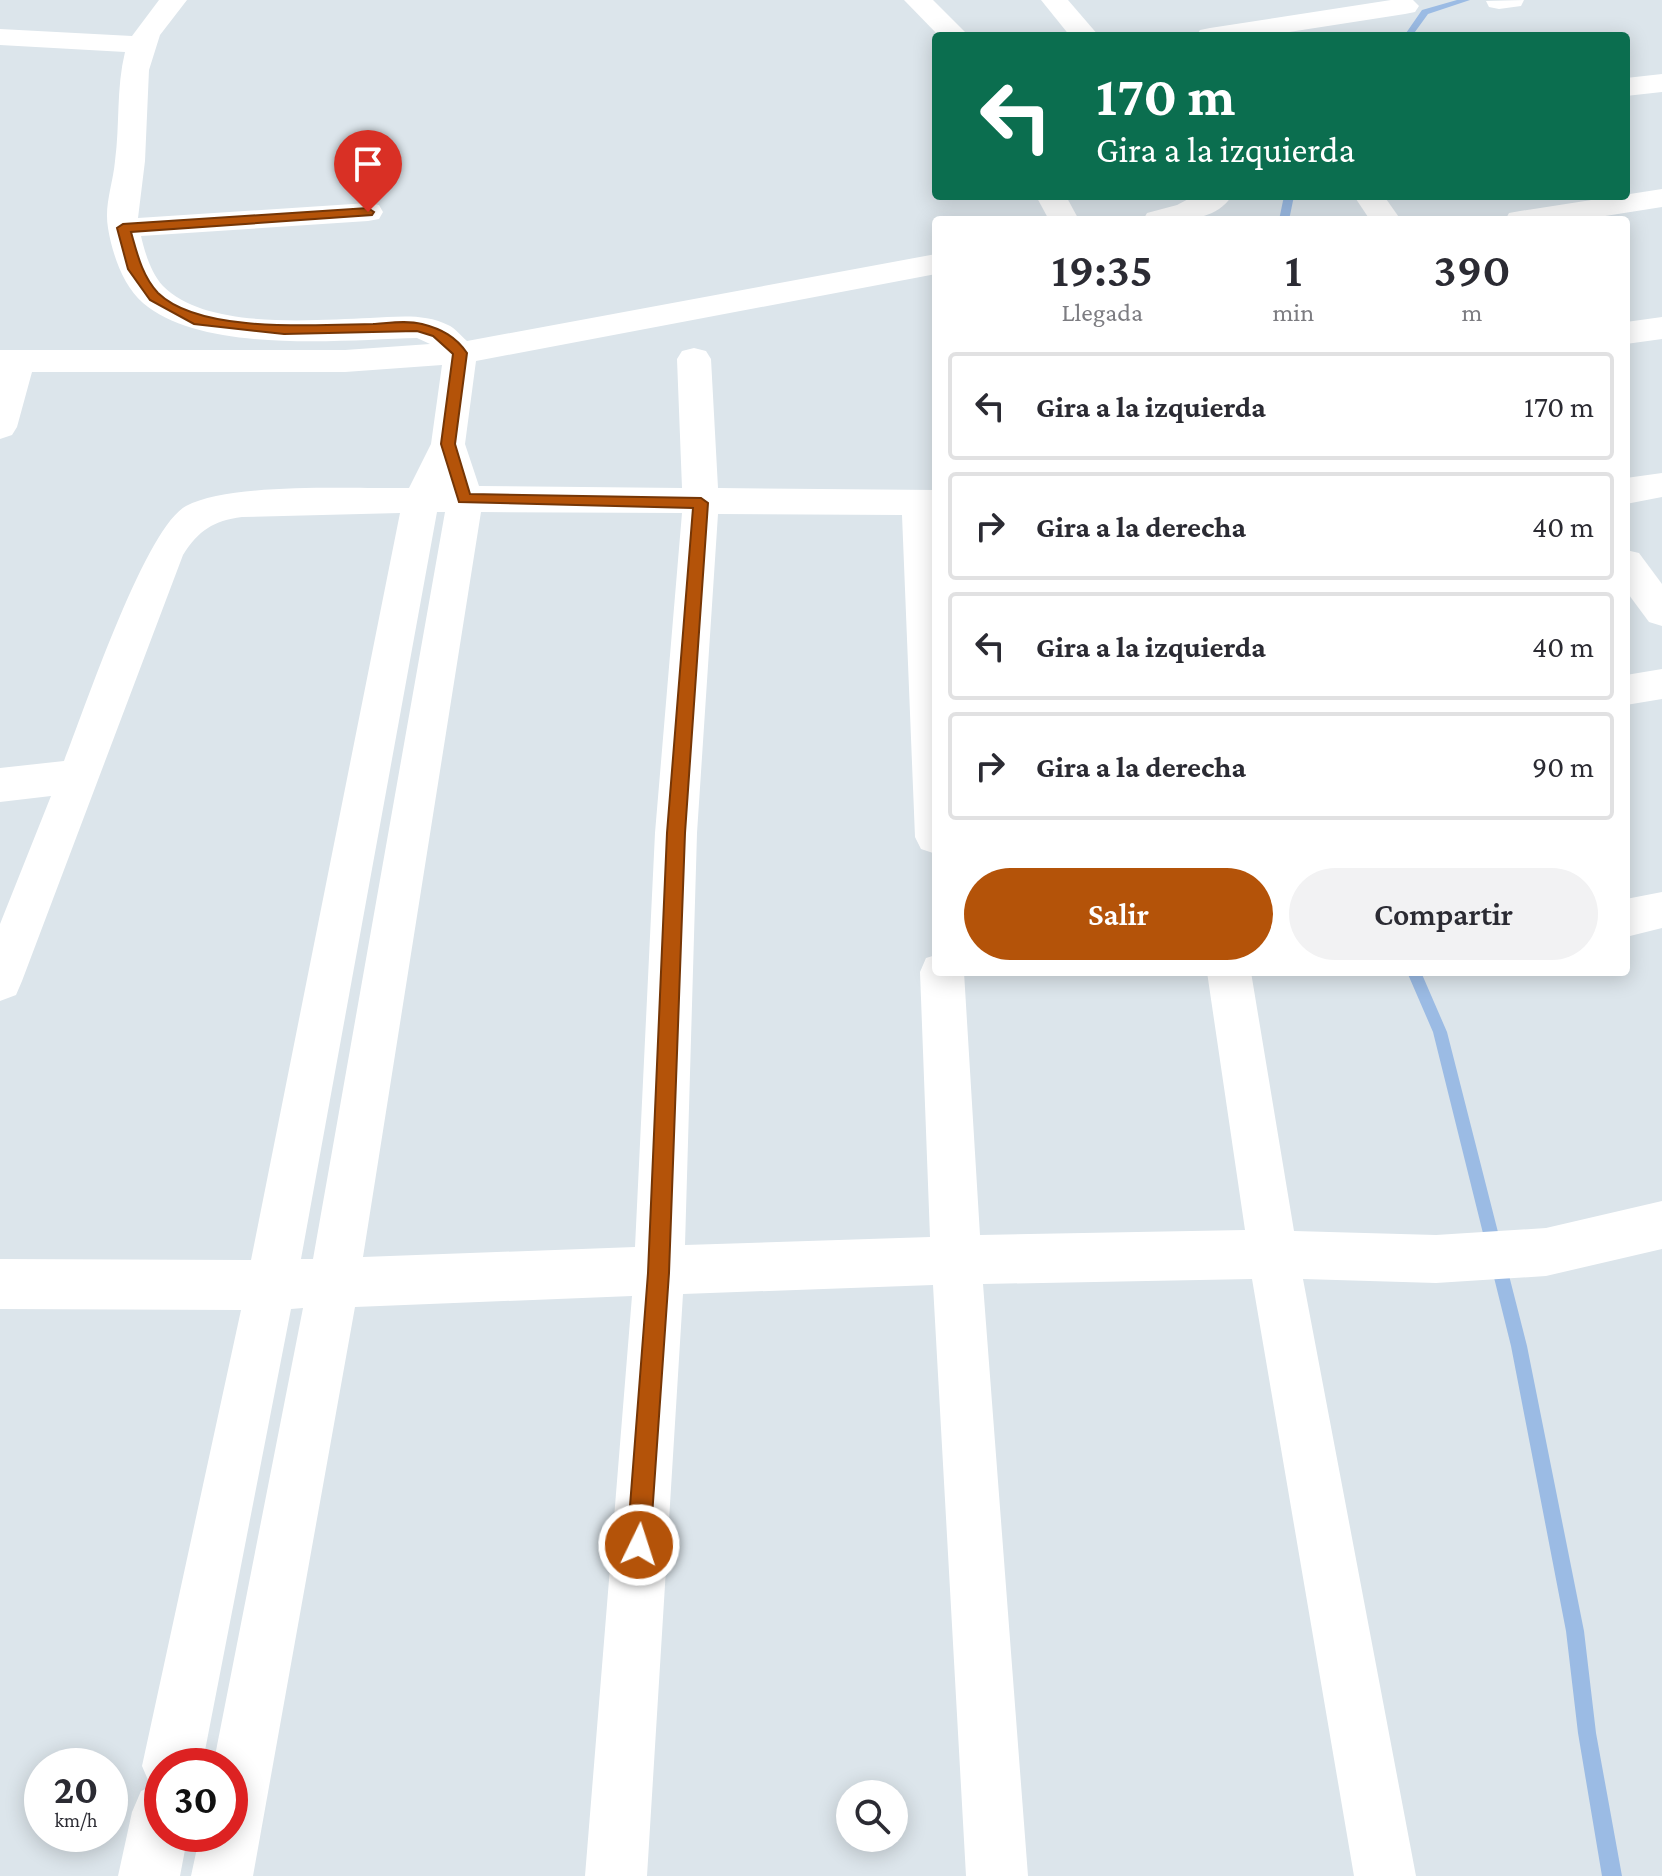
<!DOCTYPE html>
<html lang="es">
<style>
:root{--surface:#fff;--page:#f2f2f3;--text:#2b2b33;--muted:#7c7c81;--line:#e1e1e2;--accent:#b45309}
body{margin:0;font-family:"Crimson Pro",serif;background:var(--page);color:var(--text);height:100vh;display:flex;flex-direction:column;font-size:30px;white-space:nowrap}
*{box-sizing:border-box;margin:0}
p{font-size:26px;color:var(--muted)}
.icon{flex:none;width:44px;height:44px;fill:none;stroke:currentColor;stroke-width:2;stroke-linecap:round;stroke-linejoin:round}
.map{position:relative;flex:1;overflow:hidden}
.details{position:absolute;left:932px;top:216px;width:698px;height:760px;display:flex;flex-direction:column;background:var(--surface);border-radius:8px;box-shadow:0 4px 20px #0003}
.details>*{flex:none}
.banner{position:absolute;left:932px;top:32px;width:698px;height:168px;border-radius:8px;box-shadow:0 4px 20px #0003;background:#0b6e4f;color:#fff;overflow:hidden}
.buttons{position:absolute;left:836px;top:1780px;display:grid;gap:16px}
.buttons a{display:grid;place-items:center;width:72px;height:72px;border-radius:50%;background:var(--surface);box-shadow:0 4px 20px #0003;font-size:40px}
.speed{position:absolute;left:24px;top:1748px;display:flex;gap:16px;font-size:40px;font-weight:700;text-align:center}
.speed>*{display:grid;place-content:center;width:104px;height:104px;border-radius:50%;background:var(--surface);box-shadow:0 4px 20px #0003;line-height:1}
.speed small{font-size:20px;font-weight:400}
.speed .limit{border:12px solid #d22;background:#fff;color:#111}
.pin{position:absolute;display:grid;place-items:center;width:68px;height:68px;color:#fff;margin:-82px -34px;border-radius:50% 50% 50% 0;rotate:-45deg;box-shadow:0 0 8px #0007}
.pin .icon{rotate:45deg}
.me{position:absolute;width:88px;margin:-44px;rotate:4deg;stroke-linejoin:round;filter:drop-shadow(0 0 6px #0008)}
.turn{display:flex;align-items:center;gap:28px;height:168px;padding:0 32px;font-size:36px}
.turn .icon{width:104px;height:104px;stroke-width:2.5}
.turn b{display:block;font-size:56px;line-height:68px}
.eta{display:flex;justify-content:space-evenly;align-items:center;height:136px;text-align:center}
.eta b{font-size:48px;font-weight:600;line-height:56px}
.action{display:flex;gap:16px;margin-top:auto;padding:16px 32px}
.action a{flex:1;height:92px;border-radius:48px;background:var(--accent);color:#fff;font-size:32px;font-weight:600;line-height:92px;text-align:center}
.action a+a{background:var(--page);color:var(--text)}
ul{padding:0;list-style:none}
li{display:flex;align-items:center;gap:24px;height:108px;margin:0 16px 12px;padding:0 16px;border:4px solid var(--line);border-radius:8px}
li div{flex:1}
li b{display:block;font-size:30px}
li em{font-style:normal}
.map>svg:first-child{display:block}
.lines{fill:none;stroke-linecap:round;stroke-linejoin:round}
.stream{fill:#9bbbe4;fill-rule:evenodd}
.minor{fill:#fff;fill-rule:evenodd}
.route{fill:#b45309;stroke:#753606;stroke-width:2}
</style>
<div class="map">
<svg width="1662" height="1876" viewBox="0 0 1662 1876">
<rect width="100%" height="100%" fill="#dce5eb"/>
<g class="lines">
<g class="stream">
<polygon points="1457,0 1470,0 1428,14 1412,36 1404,36 1422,10"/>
<polygon points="1284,196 1294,196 1289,220 1279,220"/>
<polygon points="1407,972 1421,972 1447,1032 1527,1346 1584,1631 1596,1733 1622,1876 1602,1876 1578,1733 1566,1631 1511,1346 1433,1032"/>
</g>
<g class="minor">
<path d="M159,0H187L160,35L149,70L145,161L138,218L368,203L379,205L383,212L379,219L368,221L141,236C145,253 151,273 163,286C206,330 313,320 370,318C396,317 424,313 448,325C455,328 461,336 467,341L936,254V274L476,361L465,444L479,486L682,488L677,359L682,351L694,348L706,351L711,359L718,488L936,490V854L921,849L915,837L902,515L718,514L697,833L685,1245L930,1237L920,972L926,958L936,955V972H964L980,1235L1245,1230L1207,972H1251L1294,1231L1436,1235L1546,1228L1662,1201V1249L1546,1276L1436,1283L1303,1279L1416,1876H1354L1252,1279L983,1284L1028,1876H966L933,1285L683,1294L647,1876H585L632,1296L355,1307L253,1876H191L200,1834H230V1766H213L303,1308L291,1309L202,1766H162V1834H188L180,1876H118L132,1812L141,1791L151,1787L142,1766L241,1310L0,1309V1259L251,1260L400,513L242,517C213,521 199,530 183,555L22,981L16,995L0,1001V924L51,796L0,802V768L64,761C84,711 145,528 186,506C230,482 354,489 409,488L431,444L442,365L345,372H32L17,427L12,435L0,439V350H345L430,344L417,338C343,340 202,354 143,303C123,286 112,253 108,228C104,205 113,184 115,161C120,125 116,89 125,52L0,45V29L132,36ZM437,512H445L313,1259H301ZM481,512L682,513L655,833L635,1247L363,1257Z"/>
<polygon points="904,0 933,0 969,36 939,36"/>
<polygon points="1041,0 1068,0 1099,36 1070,36"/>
<polygon points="1391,0 1413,0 1419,6 1415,12 1405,14 1263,36 1196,36 1200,30 1210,28"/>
<polygon points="1524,0 1521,6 1499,9 1489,7 1486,1"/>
<polygon points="1662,74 1662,92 1626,96 1626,78"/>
<polygon points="1662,189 1662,207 1580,220 1505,220 1509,213 1520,211"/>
<polygon points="1036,196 1066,196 1079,220 1049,220"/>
<path d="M1194,196H1232C1212,225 1173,220 1143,220L1147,213L1177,205Z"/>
<polygon points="1354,196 1384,196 1401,220 1370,220"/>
<polygon points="1662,317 1662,339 1626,344 1626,322"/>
<polygon points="1662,473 1662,497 1626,504 1626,478"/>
<polygon points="1626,550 1639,553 1662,584 1662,626 1649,622 1626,591"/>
<polygon points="1662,669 1662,699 1626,705 1626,675"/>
<polygon points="1662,892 1662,928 1626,937 1626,899"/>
</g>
</g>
<path class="route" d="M368,208L374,212L372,215L131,232C137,253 142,276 158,293C200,334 317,325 373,324C389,323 407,320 422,324C442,329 456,337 467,353L455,444L470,494L701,498L708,503L685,833L669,1273L650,1545L647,1553L639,1556L631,1553L627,1545L648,1273L667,833L693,508L459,502L441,444L453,354L433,336L417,331L284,334L194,324L150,300L128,269L117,228L123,224Z"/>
</svg>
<div class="buttons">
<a><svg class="icon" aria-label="search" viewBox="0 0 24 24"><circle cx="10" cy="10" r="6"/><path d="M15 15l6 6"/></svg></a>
</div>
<div class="speed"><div>20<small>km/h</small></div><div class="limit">30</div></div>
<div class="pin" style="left:368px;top:212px;background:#d93025"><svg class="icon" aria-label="arrive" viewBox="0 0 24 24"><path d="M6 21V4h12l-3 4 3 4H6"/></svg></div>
<svg class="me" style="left:639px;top:1545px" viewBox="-20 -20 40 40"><circle r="17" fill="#b45309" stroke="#fff" stroke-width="3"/><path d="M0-11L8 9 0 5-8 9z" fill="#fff"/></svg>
<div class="banner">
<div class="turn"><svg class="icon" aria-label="left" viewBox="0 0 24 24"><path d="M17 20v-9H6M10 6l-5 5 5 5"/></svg><div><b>170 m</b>Gira a la izquierda</div></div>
</div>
<section class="details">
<div class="eta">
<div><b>19:35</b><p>Llegada</p></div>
<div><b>1</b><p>min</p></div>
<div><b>390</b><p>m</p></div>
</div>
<ul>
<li><svg class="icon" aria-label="left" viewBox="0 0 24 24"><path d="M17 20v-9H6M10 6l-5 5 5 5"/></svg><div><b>Gira a la izquierda</b></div><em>170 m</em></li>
<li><svg class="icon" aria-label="right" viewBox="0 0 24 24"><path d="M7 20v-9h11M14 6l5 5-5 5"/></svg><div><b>Gira a la derecha</b></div><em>40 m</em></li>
<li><svg class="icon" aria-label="left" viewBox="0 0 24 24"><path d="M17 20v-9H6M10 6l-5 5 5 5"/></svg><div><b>Gira a la izquierda</b></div><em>40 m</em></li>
<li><svg class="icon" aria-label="right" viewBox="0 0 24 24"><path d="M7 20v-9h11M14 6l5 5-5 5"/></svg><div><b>Gira a la derecha</b></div><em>90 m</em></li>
</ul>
<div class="action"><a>Salir</a><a>Compartir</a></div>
</section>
</div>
